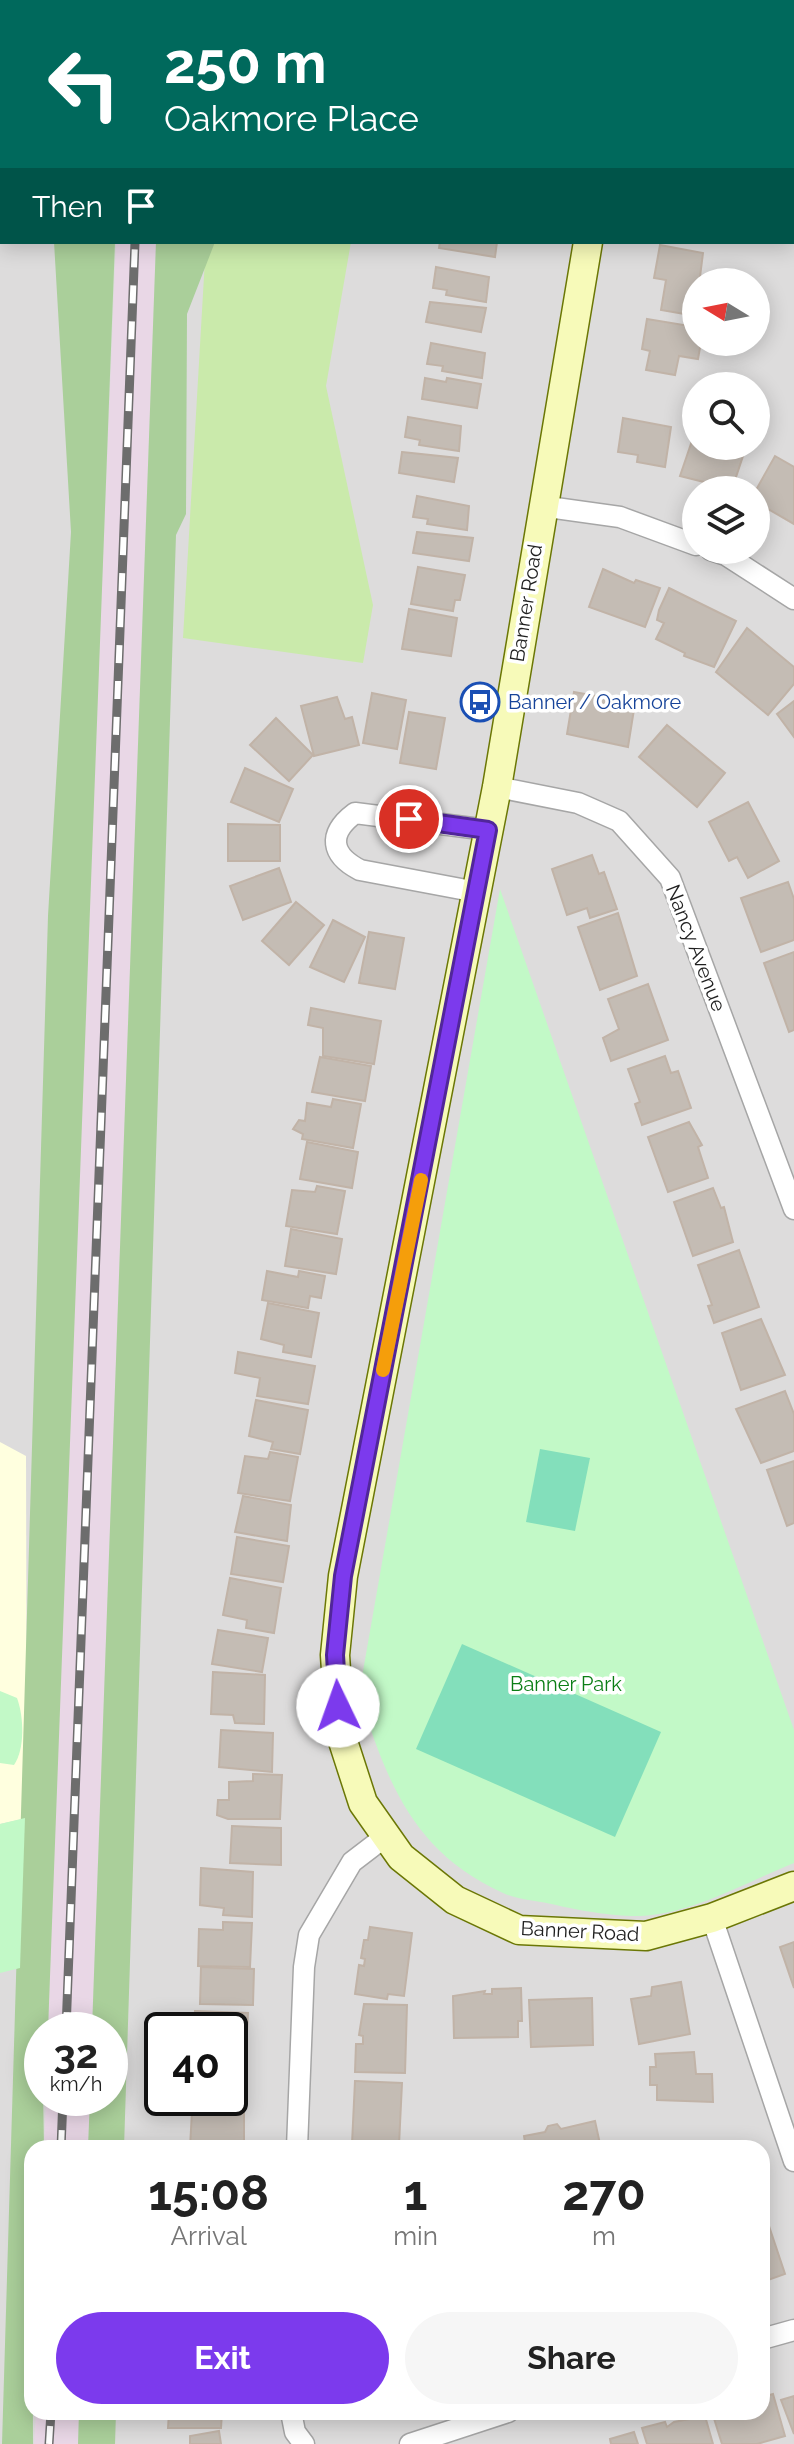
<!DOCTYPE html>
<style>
:root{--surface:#fff;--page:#f6f6f6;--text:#222;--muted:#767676;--accent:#7c3aed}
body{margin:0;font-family:Raleway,sans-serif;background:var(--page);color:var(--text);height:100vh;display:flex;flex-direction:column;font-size:30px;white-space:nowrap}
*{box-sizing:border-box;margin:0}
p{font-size:26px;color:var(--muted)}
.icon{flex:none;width:44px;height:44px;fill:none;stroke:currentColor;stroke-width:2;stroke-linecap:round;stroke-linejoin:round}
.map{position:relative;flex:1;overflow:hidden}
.panel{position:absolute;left:24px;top:2140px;width:746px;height:280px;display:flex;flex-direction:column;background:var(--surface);border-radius:24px;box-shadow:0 4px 20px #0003}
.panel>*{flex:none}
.hud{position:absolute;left:0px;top:0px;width:794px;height:244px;box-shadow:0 4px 20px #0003;background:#00695c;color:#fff;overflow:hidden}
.needle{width:52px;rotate:280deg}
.tools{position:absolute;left:682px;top:268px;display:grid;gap:16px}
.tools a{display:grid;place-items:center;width:88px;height:88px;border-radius:50%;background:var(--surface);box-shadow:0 4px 20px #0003;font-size:40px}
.speed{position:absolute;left:24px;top:2012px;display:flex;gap:16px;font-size:40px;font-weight:700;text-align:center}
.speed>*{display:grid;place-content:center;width:104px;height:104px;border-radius:50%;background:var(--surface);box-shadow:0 4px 20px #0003;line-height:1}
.speed small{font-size:20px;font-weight:400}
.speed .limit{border:4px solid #111;border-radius:12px;background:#fff;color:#111}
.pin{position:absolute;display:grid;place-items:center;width:68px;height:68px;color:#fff;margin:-34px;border:4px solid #fff;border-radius:50%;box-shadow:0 2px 8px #0007}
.me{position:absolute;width:88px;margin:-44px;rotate:357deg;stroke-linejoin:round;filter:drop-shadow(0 0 6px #0008)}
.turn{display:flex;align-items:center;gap:28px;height:168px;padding:0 32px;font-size:36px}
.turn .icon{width:104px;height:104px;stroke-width:2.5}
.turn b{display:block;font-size:56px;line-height:68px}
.then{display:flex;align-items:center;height:76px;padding:0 32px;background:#0003;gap:16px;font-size:30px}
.eta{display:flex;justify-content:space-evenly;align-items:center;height:136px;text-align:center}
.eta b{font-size:48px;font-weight:700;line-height:56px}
.primary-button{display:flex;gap:16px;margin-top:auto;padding:16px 32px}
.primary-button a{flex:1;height:92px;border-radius:48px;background:var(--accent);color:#fff;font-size:32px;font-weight:700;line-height:92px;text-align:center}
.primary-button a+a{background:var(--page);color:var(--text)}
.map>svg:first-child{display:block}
.residential{fill:#dddcdc;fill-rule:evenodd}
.industrial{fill:#e9d7e6}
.education{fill:#ffffdf}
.grass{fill:#caeaab}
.forest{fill:#aacf9a}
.park{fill:#c2f9c7}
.pitch{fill:#83dfbb}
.building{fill:#c4bcb4;stroke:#c1b3a7;stroke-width:2}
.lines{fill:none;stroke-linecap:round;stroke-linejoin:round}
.street-casing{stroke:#a6a6a6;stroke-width:23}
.secondary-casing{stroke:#6b7705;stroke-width:31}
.street{stroke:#fff;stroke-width:20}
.secondary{stroke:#f7fab9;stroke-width:28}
.rail-casing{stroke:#6d6d6d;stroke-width:9}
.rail{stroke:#fff;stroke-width:6;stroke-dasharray:18;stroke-linecap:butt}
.route-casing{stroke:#51269a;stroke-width:20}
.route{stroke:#7c3aed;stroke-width:14}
.slow{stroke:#f59e0b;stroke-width:14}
.labels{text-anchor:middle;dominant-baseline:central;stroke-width:7;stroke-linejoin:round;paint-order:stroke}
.street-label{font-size:20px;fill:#1f1f1f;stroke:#fff}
.transit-label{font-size:20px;fill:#164399;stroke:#fff;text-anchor:start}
.park-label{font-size:20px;fill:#0b7e15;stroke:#fff}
</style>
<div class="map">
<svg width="794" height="2444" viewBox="0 0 794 2444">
<rect width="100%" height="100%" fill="#f0ece5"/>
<path class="residential" d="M0,0H794V2444H0ZM2,2H792V242H2ZM696,282H756V342H696ZM696,386H756V446H696ZM696,490H756V550H696ZM42,2030H110V2098H42ZM162,2030H230V2098H162ZM32,2148H762V2412H32Z"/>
<g class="industrial">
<polygon points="116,242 156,242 92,2030 48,2030 73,1294"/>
<polygon points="46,2098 90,2098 88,2148 44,2148"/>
<polygon points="36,2412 79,2412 78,2444 34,2444"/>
</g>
<polygon class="education" points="0,1442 26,1456 27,1818 0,1824"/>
<g class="grass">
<polygon points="222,0 592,0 222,2"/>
<polygon points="206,242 351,242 326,386 373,605 363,663 183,638"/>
</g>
<g class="forest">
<polygon points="54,242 115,242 48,2030 42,2030 44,2148 32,2148 33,2444 2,2444 48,916 71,532"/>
<polygon points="156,242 215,242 187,314 186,514 176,535 124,2148 88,2148 90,2098 110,2098 110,2030 92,2030"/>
<polygon points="79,2412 116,2412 115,2444 78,2444"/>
</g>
<g class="park">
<polygon points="0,0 90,0 2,2 0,235"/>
<path d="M500,889L794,1730V1863C749,1881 700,1909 652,1915C627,1919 581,1911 556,1905C539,1901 518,1900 503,1893C413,1852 387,1782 359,1694Z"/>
<path d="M0,1691L17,1698C24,1717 25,1749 14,1765L0,1763Z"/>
<polygon points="25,1818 20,1968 0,1973 0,1824"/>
</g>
<g class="pitch">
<polygon points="540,1449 590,1458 575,1531 526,1522"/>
<polygon points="462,1644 661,1732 615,1837 416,1749"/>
</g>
<g class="building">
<polygon points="792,155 794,155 794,213 792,207"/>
<polygon points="440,242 497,242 495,257 439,248"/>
<polygon points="660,245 703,253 700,277 714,280 696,282 696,316 661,310 666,280 654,278"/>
<polygon points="436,267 489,277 486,302 446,295 447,290 433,288"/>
<polygon points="430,302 486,308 481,332 426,322"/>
<polygon points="647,319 696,327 696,342 701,342 698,359 679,356 675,375 646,370 650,351 642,349"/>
<polygon points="431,343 485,353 482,378 442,371 443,366 427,364"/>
<polygon points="425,378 446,382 447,378 481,384 477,408 422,399"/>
<polygon points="408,417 461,426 459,451 419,445 420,440 405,437"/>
<polygon points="623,418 671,427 665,467 637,462 638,455 618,452"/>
<polygon points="695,432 696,446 721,446 743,456 732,489 680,476"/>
<polygon points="402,452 458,458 454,482 399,473"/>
<polygon points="775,456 794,467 794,524 756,502 756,490"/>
<polygon points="417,496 469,506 467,530 427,524 428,519 413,517"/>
<polygon points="417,532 473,538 469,561 413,553"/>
<polygon points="418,567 465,575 460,600 455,600 453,611 411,604"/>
<polygon points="603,569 634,583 636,580 660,588 645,627 589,607"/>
<polygon points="669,588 736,621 714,667 684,656 685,653 656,639 664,623 657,620 659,610"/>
<polygon points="409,609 457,618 451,656 402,649"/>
<polygon points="747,628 794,667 794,684 768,715 716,672"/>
<polygon points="574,692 635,703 628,747 567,734"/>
<polygon points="372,693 406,700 397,749 363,743"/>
<polygon points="337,697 345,719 352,717 359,745 314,756 301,706"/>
<polygon points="794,701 794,737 777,714"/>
<polygon points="409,712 445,718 436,769 400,763"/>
<polygon points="276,718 313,755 289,781 250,745"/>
<polygon points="667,725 725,773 697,807 639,757"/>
<polygon points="245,768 293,789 279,822 231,802"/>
<polygon points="748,802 779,861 748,878 737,857 729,861 709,822"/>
<polygon points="228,824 280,825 280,861 228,861"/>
<polygon points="592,855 599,874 604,872 617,909 590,918 587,908 567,915 552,869"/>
<polygon points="279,868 291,902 243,920 230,886"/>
<polygon points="788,882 794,899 794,940 761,952 741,898"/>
<polygon points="296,902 324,925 289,965 262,941"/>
<polygon points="618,913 637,976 600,990 578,927"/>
<polygon points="333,920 365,937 344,982 310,967"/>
<polygon points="369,932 404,938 395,989 359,983"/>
<polygon points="794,952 794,1030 789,1032 764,963"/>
<polygon points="648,984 668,1040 611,1061 603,1038 619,1029 608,999"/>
<polygon points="311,1008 381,1021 374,1064 323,1056 323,1028 308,1025"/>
<polygon points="665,1056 671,1073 678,1071 691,1108 642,1125 635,1104 640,1102 628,1069"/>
<polygon points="320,1057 371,1066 365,1101 312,1092"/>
<polygon points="333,1099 361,1104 353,1148 302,1139 303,1134 293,1129 299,1120 305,1121 307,1103 331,1107"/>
<polygon points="689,1122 702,1145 698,1147 708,1178 668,1192 648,1137"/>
<polygon points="307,1142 358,1152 352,1188 300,1179"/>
<polygon points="317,1186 345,1191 337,1234 286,1226 292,1190 315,1192"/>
<polygon points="713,1188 721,1208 724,1207 733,1242 693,1256 674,1202"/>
<polygon points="291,1229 342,1239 336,1274 285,1266"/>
<polygon points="739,1250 759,1307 714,1323 708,1306 712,1305 698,1265"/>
<polygon points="267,1271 298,1277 299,1271 325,1276 321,1298 310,1296 308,1308 262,1300"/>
<polygon points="268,1303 319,1313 311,1357 283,1352 284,1345 261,1339"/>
<polygon points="761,1319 785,1375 741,1390 722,1333"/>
<polygon points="238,1352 315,1366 308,1404 257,1396 260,1378 235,1373"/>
<polygon points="785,1391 794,1414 794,1451 761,1463 736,1409"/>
<polygon points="256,1400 308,1410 300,1454 271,1449 273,1442 249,1436"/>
<polygon points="270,1452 298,1457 290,1501 238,1493 245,1456 268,1459"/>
<polygon points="794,1461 794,1523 787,1526 767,1470"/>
<polygon points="243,1496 291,1505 287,1541 235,1532"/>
<polygon points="237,1537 289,1546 283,1582 231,1574"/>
<polygon points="230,1578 281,1588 274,1633 246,1628 247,1620 223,1615"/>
<polygon points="218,1630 268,1638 262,1672 212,1664"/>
<polygon points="213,1672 265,1675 264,1724 235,1723 233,1715 211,1714"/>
<polygon points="221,1730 273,1733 272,1772 219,1767"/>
<polygon points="253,1774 282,1775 280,1819 228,1819 217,1815 218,1800 229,1800 229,1782 253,1781"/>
<polygon points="232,1826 281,1828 281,1865 230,1863"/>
<polygon points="201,1868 253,1872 252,1917 223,1915 224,1908 200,1905"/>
<polygon points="223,1922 252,1923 250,1967 198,1966 199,1929 223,1930"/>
<polygon points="370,1927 412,1933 404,1996 388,1994 387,1999 355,1994 359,1965 364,1966 365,1959 361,1958 364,1940 368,1940"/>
<polygon points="794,1942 794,1988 780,1947"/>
<polygon points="201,1967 254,1969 253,2005 200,2004"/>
<polygon points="681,1982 690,2034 639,2044 631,1999 651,1996 652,1987"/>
<polygon points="521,1988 522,2021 518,2021 518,2037 454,2038 453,1996 485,1991 484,1994 492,1994 492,1989"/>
<polygon points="592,1998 593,2045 531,2047 529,2000"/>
<polygon points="364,2004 407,2005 405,2073 355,2072 356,2044 363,2044 363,2036 359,2035"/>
<polygon points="195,2011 248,2013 246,2049 230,2049 230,2030 194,2030"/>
<polygon points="694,2052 696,2074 712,2074 713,2102 657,2100 657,2085 650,2085 650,2067 656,2067 655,2054"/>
<polygon points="230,2054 245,2055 244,2102 215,2101 215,2098 230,2098"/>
<polygon points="355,2081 402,2083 399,2145 352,2144"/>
<polygon points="216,2105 244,2106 244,2147 190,2148 192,2111 215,2112"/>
<polygon points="595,2121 600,2144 596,2148 526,2148 524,2136 545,2132 548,2126 557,2124 561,2129"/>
<polygon points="769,2226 785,2274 765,2281 762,2286 762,2228"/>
<polygon points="773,2394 785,2436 757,2444 722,2444 712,2412 762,2412 762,2397"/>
<polygon points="794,2396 794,2434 781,2400"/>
<polygon points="169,2412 222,2412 221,2428 168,2428"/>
<polygon points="705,2416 713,2444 647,2444 642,2428 665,2422 667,2427 674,2422"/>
<polygon points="219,2431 221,2444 190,2444 190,2436"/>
<polygon points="634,2432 638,2444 611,2444 610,2439"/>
</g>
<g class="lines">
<defs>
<g id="street">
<polyline points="767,2 773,0"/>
<polyline points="541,506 620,517 696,545"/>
<polyline points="711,550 726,555 794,599"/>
<polyline points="497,787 578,803 619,821 670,878 794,1209"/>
<path d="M477,892L360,870C331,855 327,834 355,813L488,830"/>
<polyline points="712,1918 794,2161"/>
<polyline points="297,2148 304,1967 309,1935 352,1862 386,1836"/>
<polyline points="762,2339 794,2330"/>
<polyline points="291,2412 295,2432 304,2444"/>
<polyline points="410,2444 508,2412"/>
</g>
<g id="secondary">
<polyline points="631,2 631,0"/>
<polyline points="588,242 497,787 343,1576 335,1655 340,1732 363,1803 401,1857 455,1900 519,1930 646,1936 712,1918 794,1886"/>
</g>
</defs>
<use href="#street" class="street-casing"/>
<use href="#secondary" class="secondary-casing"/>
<use href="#street" class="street"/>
<use href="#secondary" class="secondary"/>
<defs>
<g id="rail">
<polyline points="145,2 145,0"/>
<polyline points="66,2030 135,242"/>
<polyline points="61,2148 63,2098"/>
<polyline points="49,2444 51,2412"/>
</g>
</defs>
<use href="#rail" class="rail-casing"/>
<use href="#rail" class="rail"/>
</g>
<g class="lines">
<defs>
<polyline id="route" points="338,1706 335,1655 343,1576 488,830 409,819"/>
</defs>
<use href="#route" class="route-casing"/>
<use href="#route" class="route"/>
<polyline class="slow" points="383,1370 421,1180"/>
</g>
<defs>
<symbol id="bus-ring" viewBox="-11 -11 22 22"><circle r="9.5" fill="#fff" stroke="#1a4fb4" stroke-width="1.5"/><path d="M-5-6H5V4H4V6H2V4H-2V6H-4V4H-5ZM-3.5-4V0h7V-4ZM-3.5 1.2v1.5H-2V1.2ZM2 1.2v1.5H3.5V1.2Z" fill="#1a4fb4"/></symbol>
</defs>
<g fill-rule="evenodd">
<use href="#bus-ring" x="458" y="680" width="44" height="44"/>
</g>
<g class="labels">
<g class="street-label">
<text transform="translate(526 603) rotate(-81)">Banner Road</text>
<text transform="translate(696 948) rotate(69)">Nancy Avenue</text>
<text transform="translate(580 1931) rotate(3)">Banner Road</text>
</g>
<g class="transit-label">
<text x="508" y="702">Banner / Oakmore</text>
</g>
<g class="park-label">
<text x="566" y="1684">Banner Park</text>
</g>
</g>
</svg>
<div class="tools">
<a><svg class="needle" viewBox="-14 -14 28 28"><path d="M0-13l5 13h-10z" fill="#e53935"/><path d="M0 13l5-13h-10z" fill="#767676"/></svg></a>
<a><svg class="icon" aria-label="search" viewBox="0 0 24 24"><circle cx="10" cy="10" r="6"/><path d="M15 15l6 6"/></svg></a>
<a><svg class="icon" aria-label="layers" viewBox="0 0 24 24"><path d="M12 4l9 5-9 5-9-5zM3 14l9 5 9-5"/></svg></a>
</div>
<div class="speed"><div>32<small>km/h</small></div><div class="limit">40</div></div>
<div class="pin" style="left:409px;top:819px;background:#d93025"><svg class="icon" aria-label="arrive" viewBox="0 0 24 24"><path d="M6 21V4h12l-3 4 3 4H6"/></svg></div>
<svg class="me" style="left:338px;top:1706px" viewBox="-20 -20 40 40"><circle r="19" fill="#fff"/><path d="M0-13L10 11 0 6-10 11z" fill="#7c3aed"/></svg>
<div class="hud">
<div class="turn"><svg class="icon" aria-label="left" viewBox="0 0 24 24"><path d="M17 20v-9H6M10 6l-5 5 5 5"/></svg><div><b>250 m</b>Oakmore Place</div></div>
<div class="then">Then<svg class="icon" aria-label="arrive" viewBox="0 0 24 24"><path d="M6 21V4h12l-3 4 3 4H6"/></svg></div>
</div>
<section class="panel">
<div class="eta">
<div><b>15:08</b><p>Arrival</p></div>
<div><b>1</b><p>min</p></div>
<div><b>270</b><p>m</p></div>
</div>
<div class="primary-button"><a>Exit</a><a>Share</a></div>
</section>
</div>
